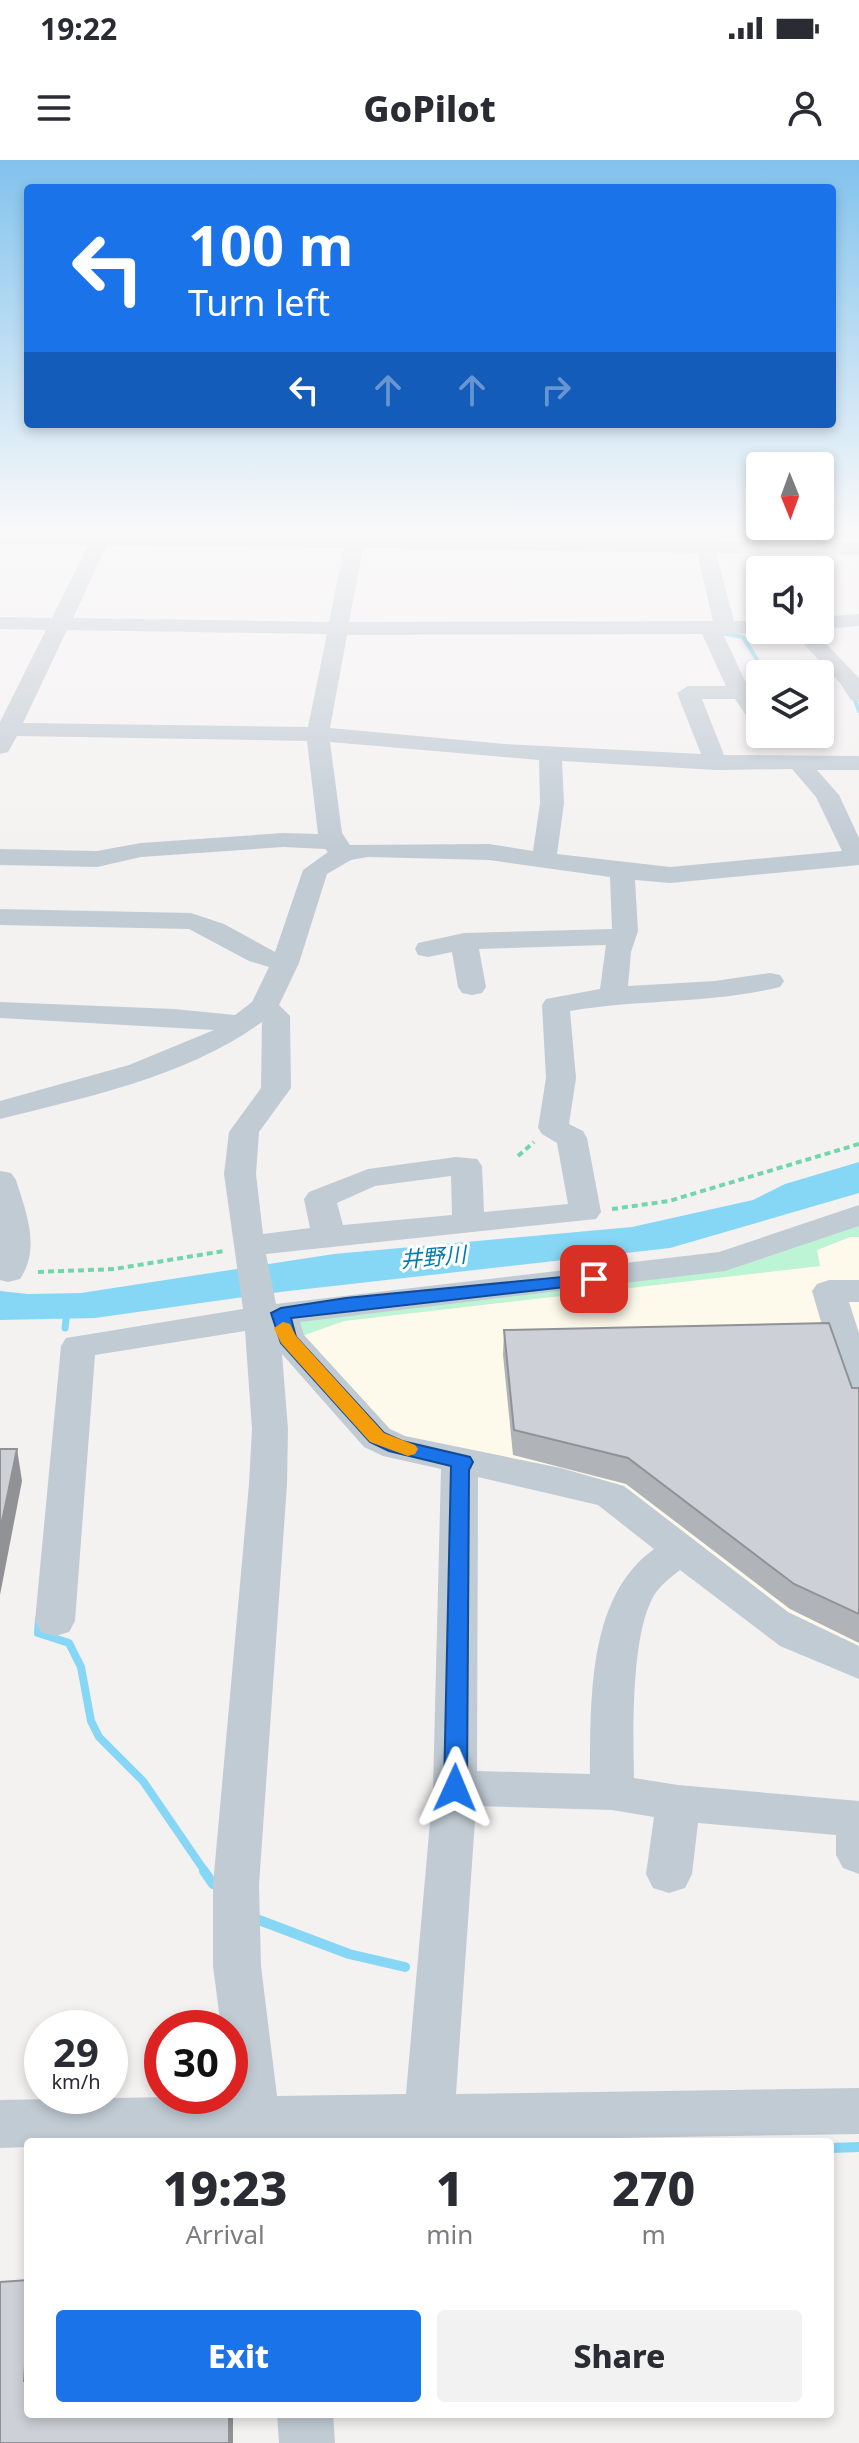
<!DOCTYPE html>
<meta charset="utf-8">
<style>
:root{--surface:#fff;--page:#f2f2f3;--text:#2b2b33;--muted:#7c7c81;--accent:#1a73e8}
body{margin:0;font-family:"Noto Sans","Noto Sans JP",sans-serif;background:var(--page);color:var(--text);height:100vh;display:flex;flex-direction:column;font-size:30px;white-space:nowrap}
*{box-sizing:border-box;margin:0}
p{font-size:26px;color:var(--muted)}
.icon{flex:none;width:44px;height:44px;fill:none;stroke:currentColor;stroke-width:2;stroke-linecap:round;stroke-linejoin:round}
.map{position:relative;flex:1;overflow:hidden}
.panel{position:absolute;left:24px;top:1978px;width:810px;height:280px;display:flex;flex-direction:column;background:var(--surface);border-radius:8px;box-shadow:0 4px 12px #0003}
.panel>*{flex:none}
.hud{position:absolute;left:24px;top:24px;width:812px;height:244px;border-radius:8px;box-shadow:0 4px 12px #0003;background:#1a73e8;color:#fff;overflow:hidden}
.needle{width:52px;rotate:179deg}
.controls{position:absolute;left:746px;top:292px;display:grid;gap:16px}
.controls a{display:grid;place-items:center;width:88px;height:88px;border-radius:8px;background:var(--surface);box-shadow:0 4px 12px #0003;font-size:40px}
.speed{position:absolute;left:24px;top:1850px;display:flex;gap:16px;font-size:40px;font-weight:700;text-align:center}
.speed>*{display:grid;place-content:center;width:104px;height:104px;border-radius:50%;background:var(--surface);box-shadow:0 4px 12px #0003;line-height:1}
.speed small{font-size:20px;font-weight:400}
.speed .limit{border:12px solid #d22;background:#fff;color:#111}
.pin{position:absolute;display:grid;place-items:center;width:68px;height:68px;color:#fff;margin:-34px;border-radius:16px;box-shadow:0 4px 12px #0006}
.me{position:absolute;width:88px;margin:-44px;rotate:1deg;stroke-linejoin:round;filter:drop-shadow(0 0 6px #0008)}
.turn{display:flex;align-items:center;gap:28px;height:168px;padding:0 32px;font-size:36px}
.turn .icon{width:104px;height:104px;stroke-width:2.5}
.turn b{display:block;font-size:56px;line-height:68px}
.lanes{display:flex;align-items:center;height:76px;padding:0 32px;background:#0003;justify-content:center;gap:40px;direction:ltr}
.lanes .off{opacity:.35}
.eta{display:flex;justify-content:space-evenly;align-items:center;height:136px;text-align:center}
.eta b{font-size:48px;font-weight:800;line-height:56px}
.action{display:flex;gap:16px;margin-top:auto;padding:16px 32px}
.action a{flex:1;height:92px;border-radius:8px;background:var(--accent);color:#fff;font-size:32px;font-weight:800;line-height:92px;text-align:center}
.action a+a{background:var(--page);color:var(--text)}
.status{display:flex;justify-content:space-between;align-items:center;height:56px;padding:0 40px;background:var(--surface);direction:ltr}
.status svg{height:22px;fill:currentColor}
header{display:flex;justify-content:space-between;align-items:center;height:104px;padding:0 32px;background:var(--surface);font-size:36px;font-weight:800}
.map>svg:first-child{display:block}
.commercial{fill:#fefaeb}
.green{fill:#bdf4d6}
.water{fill:#86d7f5}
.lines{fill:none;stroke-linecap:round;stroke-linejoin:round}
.stream-far3{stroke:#86d7f5;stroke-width:4}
.stream-far2{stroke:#86d7f5;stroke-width:7}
.stream-far1{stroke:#86d7f5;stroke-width:8}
.stream{stroke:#86d7f5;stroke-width:10}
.path{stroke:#71d6ab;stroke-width:4;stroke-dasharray:6 4;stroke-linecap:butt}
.minor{fill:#c1cbd4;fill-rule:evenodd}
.wall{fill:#b0b3b8}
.shaded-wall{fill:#909296}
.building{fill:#cdd0d6;stroke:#909296;stroke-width:2}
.route{fill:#1a73e8;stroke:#114b97;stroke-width:2}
.slow{fill:#f59e0b}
.labels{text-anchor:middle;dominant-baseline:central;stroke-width:6;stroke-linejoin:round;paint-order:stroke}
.water-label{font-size:22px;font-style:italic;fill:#027caa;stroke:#fff}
</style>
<div class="status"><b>19:22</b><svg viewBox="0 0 49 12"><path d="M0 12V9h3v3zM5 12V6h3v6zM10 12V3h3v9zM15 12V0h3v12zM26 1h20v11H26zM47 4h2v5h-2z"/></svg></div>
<header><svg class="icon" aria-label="menu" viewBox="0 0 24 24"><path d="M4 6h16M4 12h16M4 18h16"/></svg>GoPilot<svg class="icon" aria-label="person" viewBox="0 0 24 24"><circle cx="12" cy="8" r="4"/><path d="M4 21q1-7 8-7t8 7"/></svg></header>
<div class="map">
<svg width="859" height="2283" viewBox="0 0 859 2283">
<rect width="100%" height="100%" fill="#f4f1f1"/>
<polygon class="commercial" points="850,1077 859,1077 859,1492 795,1464 610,1326 406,1279 385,1270 302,1176 344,1161 820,1106 817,1090"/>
<polygon class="green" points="859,1063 859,1077 850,1077 817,1090 820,1106 344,1161 302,1176 296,1167 301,1159 616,1123"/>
<polygon class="water" points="859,1002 859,1033 670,1088 280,1132 95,1158 0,1160 0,1131 28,1134 81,1133 334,1094 632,1067 753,1040 785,1024"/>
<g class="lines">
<g class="stream-far3">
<polyline points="721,473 743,477 759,503 765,506 832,510"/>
<polyline points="853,534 859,551"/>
</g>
<polyline class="stream-far2" points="65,1168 67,1151"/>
<polyline class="stream-far1" points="39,1459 38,1473 69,1483 81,1507 91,1561 99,1577 143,1621 206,1713"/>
<g class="stream">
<polyline points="204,1711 213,1724"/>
<polyline points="259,1760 349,1794 405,1807"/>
<polyline points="830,1988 859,1987"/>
</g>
<g class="path">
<polyline points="518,996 534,982"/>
<polyline points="612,1049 669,1041 859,984"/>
<polyline points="38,1112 114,1109 224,1091"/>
</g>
<g class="minor">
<path d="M97,368H115L113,374L346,377L348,368H366L365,377L695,381L692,368H710L714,381L859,383V395L716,393L734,461H760V470H768L760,473L723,474L747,525L760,543V566L752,564L735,539H702L724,595L859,596V610H817L839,635L859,678V705L670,723L635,720L638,771L631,792L628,826L715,821L770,813L780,815L784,821L780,827C711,844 640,839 570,851L576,918L569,964L583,971L587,978L601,1052L596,1059L266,1094L276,1144L284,1143L719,1092L859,1045V1066L725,1111L300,1162L304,1175L390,1269L405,1276L561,1308L624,1326L788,1452L859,1486V1519L780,1486L680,1410C671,1417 659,1426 653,1437C631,1478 633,1570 634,1618L678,1625L859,1641V1714L843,1708L836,1695V1675L698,1663L692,1714L685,1728L669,1733L653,1728L646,1714L654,1657L612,1650L476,1646L456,1934L859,1928V1974L360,1982H28V1987L0,1988V1940L230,1936V1868H221L213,1806V1725L249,1324L252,1269L245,1171L95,1195L75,1461L69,1472L55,1476L41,1472L35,1461L61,1186L66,1178L243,1149L224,1014L229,972L261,928L262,862C188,916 88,937 0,959V941L129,905L214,870L0,858V842L174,849L235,855L252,842L269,807L249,801L189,769L0,765V749L191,753L224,764L275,792L303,710L328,692L325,689L283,687L141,697L97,707L0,705V689L97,691L141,683L283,673L318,674L307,581L17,576L8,592L0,594V562L46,470L0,469V457L52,458L88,385L0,384V372L94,374ZM107,385L344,388L329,462L73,458ZM363,388L697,393L713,461L349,462ZM67,470L327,474L308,567L23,563ZM702,474L726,526H688L677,533L701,594L505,584L330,568L347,475ZM330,582L539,600L540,643L533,691L489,684L350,685L342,673ZM562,601L716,610L792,609L816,637L842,691L670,707L557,694L564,643ZM368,697L489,700L610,717L612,769L464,773L418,783L415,789L418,795L428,797L452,792L458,827L462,833L472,835L482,833L486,827L479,789L606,785L600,829L546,839L542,845L546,918L538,968L542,974L557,983L568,1044L484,1052L482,1006L477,999L456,997L368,1009L309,1032L304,1039L310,1068L263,1074L256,1014L259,972L291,928L290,856L279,845L299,803L327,714L351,700ZM451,1016L452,1055L343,1065L337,1043L375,1026ZM282,1194L364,1287L383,1296L441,1309L433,1628L406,1934L277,1936L261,1806L259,1725L287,1324L288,1269ZM478,1317L598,1345L654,1389C587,1437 591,1540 590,1614L477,1611Z"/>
<polygon points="859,454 859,466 820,469 820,457"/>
<polygon points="791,470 813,470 859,518 859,542 851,540 840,523"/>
<path d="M0,1011L11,1013L16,1020C26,1052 41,1088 20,1119L8,1122L0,1120Z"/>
<polygon points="829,1120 859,1120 859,1142 849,1142 859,1173 859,1242 846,1238 841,1230 812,1131 817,1124"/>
<polygon points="277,2254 333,2254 335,2283 279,2283"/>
</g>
</g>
<polygon class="wall" points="504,1170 852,1228 859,1228 859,1483 790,1449 626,1324 513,1295 503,1195"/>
<g class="shaded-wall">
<polygon points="17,1289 22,1321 0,1435 0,1371"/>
<polygon points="28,2159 28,2238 24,2221"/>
<rect x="229" y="2254" width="4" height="29"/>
</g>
<g class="building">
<polygon points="829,1163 852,1228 859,1228 859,1454 794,1424 628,1298 514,1270 504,1170"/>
<polygon points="0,1289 17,1289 0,1371"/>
<polygon points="28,2120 28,2159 24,2221 28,2221 28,2254 229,2254 229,2283 0,2283 0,2122"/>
</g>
<linearGradient id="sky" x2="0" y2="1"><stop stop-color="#81c2ed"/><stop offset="0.54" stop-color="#faf9f9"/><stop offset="1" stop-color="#faf9f9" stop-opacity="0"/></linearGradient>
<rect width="859" height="687" fill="url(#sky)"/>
<polygon class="route" points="594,1114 603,1119 600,1123 291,1158 296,1177 384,1273 402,1281 470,1297 473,1302 469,1310 467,1628 464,1635 455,1637 447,1635 444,1628 451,1306 389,1291 370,1282 281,1183 271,1153 281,1148 346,1138"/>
<polygon class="slow" points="283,1162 290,1164 296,1176 384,1273 415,1285 418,1289 415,1294 408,1296 370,1282 281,1183 274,1168"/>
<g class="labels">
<g class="water-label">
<text transform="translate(433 1096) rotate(-5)">井野川</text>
</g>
</g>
</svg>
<div class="controls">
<a><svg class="needle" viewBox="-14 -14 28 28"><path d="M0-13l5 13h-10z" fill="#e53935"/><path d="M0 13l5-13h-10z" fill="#7c7c81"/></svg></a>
<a><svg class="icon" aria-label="sound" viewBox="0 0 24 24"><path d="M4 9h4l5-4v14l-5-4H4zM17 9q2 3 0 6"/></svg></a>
<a><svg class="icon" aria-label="layers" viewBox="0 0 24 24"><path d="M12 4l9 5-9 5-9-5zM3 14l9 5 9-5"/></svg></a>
</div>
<div class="speed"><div>29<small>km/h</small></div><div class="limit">30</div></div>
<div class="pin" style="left:594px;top:1119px;background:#d93025"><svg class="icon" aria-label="arrive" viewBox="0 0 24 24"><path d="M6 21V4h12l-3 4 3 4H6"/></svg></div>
<svg class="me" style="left:455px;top:1628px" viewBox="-20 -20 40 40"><path d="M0-17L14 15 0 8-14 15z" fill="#1a73e8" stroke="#fff" stroke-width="4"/></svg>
<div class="hud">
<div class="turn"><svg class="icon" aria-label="left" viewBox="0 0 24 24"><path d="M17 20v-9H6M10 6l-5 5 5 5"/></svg><div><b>100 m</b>Turn left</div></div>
<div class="lanes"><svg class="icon" aria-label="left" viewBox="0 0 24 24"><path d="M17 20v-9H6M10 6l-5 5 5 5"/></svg><svg class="icon off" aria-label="ahead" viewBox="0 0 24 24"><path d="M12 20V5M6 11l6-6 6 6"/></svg><svg class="icon off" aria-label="ahead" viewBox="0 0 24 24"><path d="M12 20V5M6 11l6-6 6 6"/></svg><svg class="icon off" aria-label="right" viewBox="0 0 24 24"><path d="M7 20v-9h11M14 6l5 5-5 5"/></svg></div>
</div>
<section class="panel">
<div class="eta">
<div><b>19:23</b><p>Arrival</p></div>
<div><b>1</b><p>min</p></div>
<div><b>270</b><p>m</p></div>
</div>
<div class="action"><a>Exit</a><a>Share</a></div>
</section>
</div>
